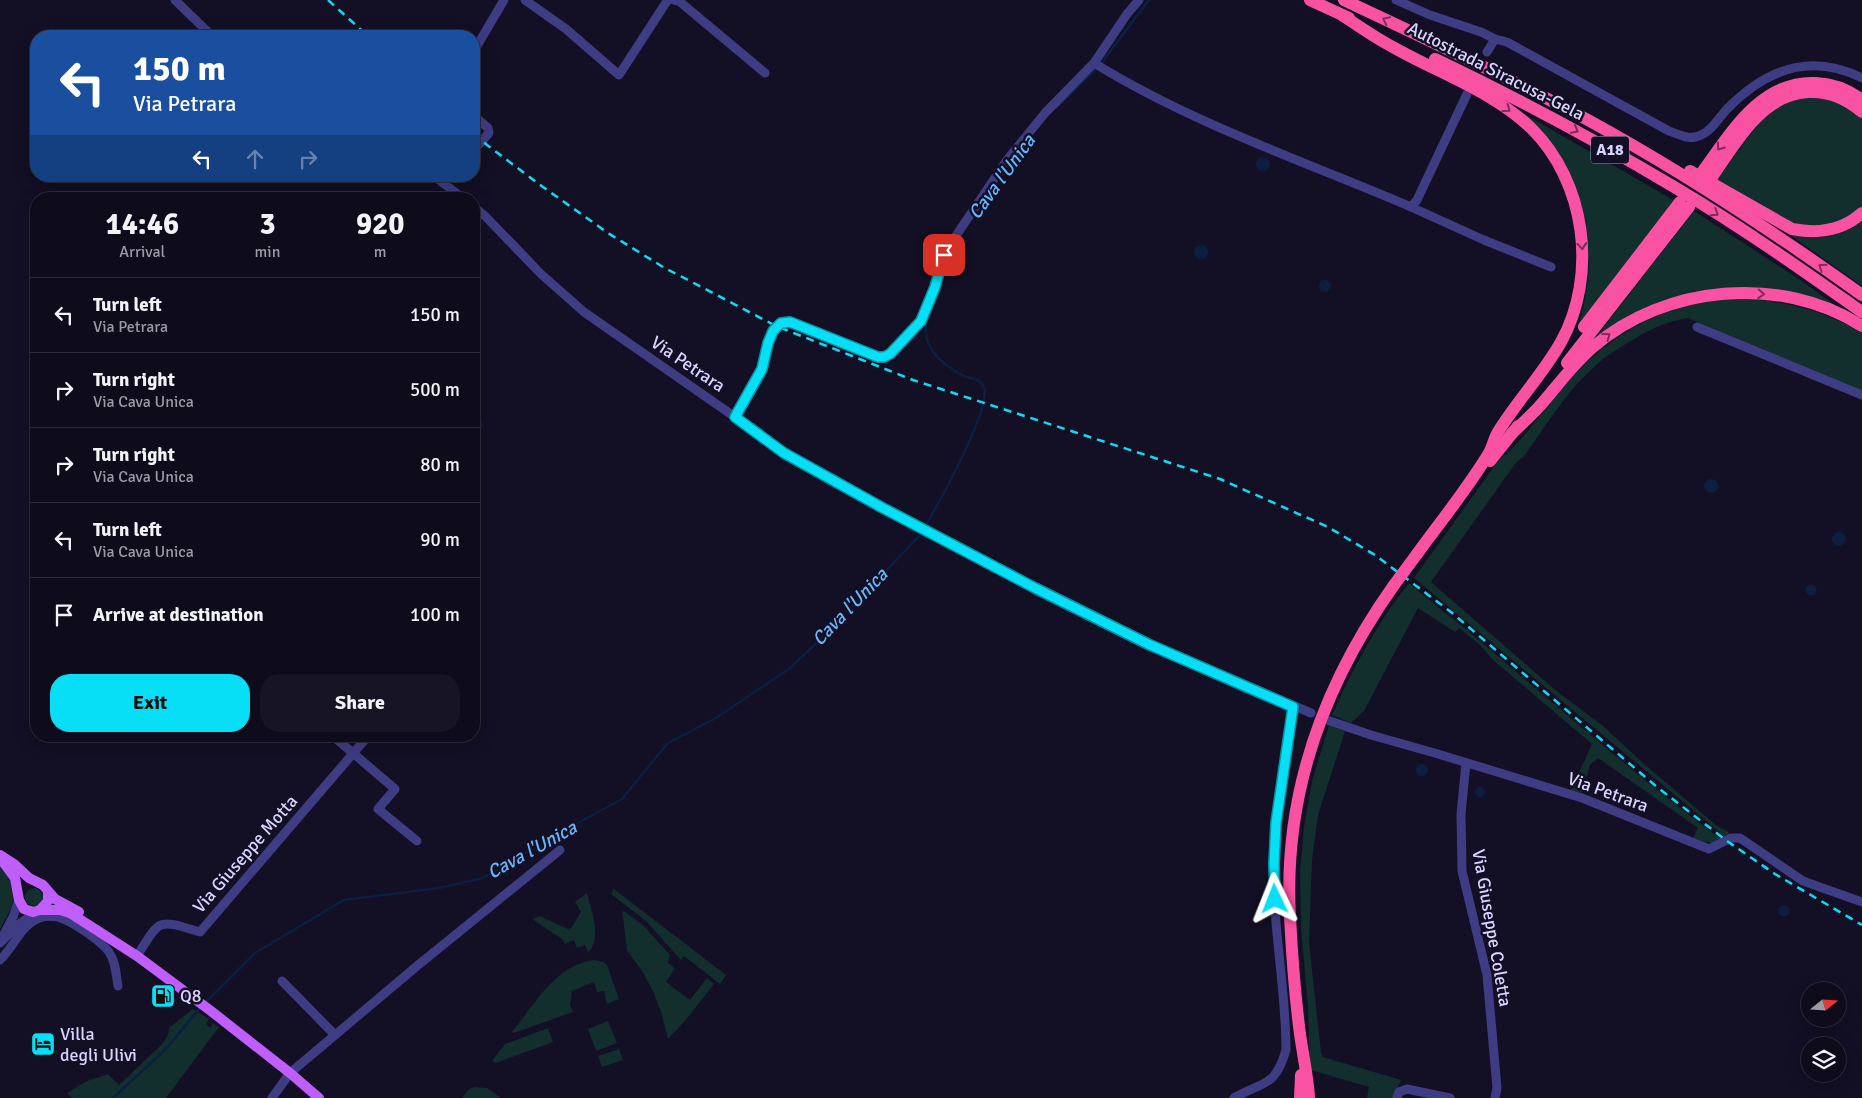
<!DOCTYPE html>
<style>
:root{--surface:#0e0b1b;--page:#171424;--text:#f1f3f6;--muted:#9b9ba3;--line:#2e2b3a;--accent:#07dff6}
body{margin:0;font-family:Signika,sans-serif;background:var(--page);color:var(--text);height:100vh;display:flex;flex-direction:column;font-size:19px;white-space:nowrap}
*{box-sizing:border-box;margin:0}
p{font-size:16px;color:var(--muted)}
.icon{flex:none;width:28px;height:28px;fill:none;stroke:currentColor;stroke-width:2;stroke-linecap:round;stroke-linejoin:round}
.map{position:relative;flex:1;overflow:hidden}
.drawer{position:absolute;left:30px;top:192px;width:450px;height:550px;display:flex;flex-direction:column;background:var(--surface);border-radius:20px;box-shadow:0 5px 20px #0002,0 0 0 1px var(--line)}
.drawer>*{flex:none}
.guide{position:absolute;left:30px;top:30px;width:450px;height:152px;border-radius:20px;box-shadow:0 5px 20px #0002,0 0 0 1px var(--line);background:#1a4fa0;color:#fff;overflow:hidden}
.needle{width:32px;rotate:72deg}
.controls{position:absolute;left:1801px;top:982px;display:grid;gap:10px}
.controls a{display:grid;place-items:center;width:45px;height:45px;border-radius:50%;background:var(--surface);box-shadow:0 5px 20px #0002,0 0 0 1px var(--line);font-size:25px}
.pin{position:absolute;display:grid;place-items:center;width:42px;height:42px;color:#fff;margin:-21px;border-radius:10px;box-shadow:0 2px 8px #0006}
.me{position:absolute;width:55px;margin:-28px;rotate:358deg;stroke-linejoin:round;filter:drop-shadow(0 0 4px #0008)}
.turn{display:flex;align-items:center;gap:18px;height:105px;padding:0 20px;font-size:22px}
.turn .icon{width:65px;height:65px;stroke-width:2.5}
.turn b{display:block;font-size:35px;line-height:42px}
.lanes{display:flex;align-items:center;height:48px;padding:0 20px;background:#0003;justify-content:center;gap:25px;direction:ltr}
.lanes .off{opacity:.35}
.eta{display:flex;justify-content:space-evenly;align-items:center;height:85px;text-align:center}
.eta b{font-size:30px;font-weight:700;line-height:35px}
.action{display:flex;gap:10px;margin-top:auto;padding:10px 20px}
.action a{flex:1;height:58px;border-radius:20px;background:var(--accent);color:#111;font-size:20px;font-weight:700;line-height:58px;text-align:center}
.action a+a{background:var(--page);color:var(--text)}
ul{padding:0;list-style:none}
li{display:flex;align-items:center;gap:15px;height:75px;padding:0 20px;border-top:1px solid var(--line)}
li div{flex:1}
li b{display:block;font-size:19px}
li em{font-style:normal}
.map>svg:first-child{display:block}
.green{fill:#122e2d}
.water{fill:#0b1f41}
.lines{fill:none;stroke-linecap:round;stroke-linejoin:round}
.stream{stroke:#0b1f41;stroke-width:2.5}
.minor{stroke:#3e3c82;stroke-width:9}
.major{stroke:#bf5efa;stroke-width:10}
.highway{stroke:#fa52a3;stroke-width:12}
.rail{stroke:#07dff6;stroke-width:2.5;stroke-dasharray:8 6;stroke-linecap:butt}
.highway-bridge{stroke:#fa52a3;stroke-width:12}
.oneway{stroke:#7b2d5d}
.route-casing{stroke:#0591a0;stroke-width:12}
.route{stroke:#07dff6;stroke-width:9}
.labels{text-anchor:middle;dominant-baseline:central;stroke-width:5;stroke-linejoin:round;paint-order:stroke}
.shield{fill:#130f24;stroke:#9d99bd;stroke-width:1}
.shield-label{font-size:16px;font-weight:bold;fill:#d8d4fe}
.street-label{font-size:18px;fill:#d8d4fe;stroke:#130f24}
.poi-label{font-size:18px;fill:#d8d4fe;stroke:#130f24;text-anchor:start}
.water-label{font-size:19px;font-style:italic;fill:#65b6fb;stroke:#130f24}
</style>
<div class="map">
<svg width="1862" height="1098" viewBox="0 0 1862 1098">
<rect width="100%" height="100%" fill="#130f24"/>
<g class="green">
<polygon points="1796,98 1831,98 1862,117 1862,210 1841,224 1799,228 1716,181 1760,122 1773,109"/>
<path d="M1521,112L1675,201L1576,332C1592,287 1593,243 1579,198Z"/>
<polygon points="1694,211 1799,279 1843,311 1803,297 1689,296 1590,345"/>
<path d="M1862,221V286L1789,234C1815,241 1840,238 1862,221Z"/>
<path d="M1752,299C1792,303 1828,313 1862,333V392L1688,318C1667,321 1648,330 1631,341C1617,349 1604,357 1593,368C1565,393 1546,426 1524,456L1515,464L1431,582L1559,693L1602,725L1643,763L1717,826L1729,832L1728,835L1724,836L1414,578L1498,461C1521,442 1537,419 1556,396C1599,344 1646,311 1714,300C1727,298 1740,299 1752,299Z"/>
<path d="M1409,583C1428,600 1449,615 1468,631C1552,702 1635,775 1723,841C1711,845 1704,842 1693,838L1698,828L1598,758L1590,765L1582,793L1571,790L1592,744L1493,660L1480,645L1459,628L1455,632L1418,608L1364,711L1351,723L1332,715C1353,668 1376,624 1409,583Z"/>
<polygon points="1329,725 1345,731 1318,815 1312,860 1309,942 1321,1052 1323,1057 1330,1059 1401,1080 1393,1098 1367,1098 1369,1087 1310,1070 1308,1007 1301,928 1300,871 1304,827 1312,781"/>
<path d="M0,865C22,889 15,904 0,929Z"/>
<circle cx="34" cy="897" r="9"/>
<polygon points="614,889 726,975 720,984 684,956 681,960 646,921 611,894"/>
<path d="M587,893C591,911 603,937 588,953L585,945L577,948L574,940L565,944L562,939L532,919L540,916L570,930L581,912L575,902Z"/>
<polygon points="622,910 643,925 670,955 668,963 675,968 666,982 690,1000 707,978 714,984 685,1021 668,1039 662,1015 653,991 642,971 627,950"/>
<path d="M594,960L603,962L607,965L619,999L607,1004L604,991L597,992L594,982L572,991L570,1005L573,1012L514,1033L512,1032C534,1005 555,965 594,960Z"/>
<polygon points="193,1009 209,1019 206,1024 210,1028 213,1023 219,1027 166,1098 72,1098 67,1093 87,1081 108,1074 119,1085 161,1045 167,1037 170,1027"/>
<polygon points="608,1021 617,1043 596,1051 588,1029"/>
<polygon points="548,1028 553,1042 496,1063 492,1061 505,1044"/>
<polygon points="619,1049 623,1060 602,1067 598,1056"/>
<polygon points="475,1087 487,1088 501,1098 462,1098 469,1089"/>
</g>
<g class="water">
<circle cx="1263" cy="164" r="7"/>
<circle cx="1201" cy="252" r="7"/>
<circle cx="1325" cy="286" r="6"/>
<polygon points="478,419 482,422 483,427 481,430 475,432 474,420"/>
<circle cx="1711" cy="486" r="7"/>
<circle cx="1839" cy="539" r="7"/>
<circle cx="1811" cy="590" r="5.5"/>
<circle cx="1422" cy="770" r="6"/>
<circle cx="1480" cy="792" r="5.5"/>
<circle cx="1784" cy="911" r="5.5"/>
</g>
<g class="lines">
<g class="stream">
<polyline points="1056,108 1099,66 1149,0"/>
<path d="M926,525C939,503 991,409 984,388C981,378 970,379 962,375C939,363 918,343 928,315"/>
<polyline points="206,1002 255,953 344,900 439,888 483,878 554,836 622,799 668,743 716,718 789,669 823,637 920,535"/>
<polyline points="113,1098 165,1050 200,1008"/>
</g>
<g class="minor">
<polyline points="175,0 212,36"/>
<polyline points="525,0 566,29 619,75 667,1 669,0"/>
<polyline points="674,0 679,1 765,73"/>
<polyline points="1396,0 1430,15 1481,32 1495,39"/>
<polyline points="474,51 504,0"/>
<path d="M1487,52L1495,39L1507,42L1669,131C1678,134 1686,139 1695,137C1710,134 1717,120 1727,109C1765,70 1810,52 1862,78"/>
<path d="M1094,63C1193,124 1304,161 1411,207L1417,200L1467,94"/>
<polyline points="474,116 488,128 489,133 474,150"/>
<polyline points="434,176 464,199"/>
<polyline points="474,207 486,217 541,274 584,312 735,417 784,453 881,507 1035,588 1148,644 1311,713"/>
<polyline points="1411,207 1484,240 1551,267"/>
<polyline points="1697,327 1862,395"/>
<path d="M735,417C744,401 757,385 762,368C766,355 766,337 776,326C780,322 785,322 790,322L877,357H884L890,355L921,321L935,287L943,255L1007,160L1045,113L1094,63L1127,14L1139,0"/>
<polyline points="1330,721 1371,735 1438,754 1582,798 1709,849 1731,838 1740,838 1803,881 1862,902"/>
<polyline points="333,736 395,789 378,809 417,841"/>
<polyline points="1466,763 1461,814 1462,871 1487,975 1497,1088 1495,1098"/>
<polyline points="4,934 13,917 19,900"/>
<polyline points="0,943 19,924 38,911"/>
<path d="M137,956C161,918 157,919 200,932L368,736"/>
<path d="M0,960C14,947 20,926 39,918C45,916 52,916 58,917C71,920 102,942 109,952C116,962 116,975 118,986"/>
<polyline points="282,981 335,1035"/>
<polyline points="272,1098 290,1073 417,966 560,850"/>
<path d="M1234,1098C1263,1081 1275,1088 1286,1050C1286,987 1272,925 1274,863C1275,811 1286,759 1293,707"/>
<polyline points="1397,1098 1399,1092 1407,1089 1450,1098"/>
</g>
<g class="major">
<polyline points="0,855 14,864 29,878 43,885 55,899 79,912"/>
<polyline points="3,862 15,878 19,900 24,909 33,912 40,910 48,901 48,893"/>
<polyline points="40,910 60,910 70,913 137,956 211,1011 290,1073 319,1098"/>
</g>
<g class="highway">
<polyline points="1310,0 1349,18"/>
<path d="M1344,0C1426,39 1508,77 1588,120C1683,172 1774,232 1862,295"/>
<path d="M1343,16C1359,26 1374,37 1391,46C1438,73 1491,90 1531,128C1586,182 1598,275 1561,342C1543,374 1517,401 1498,432C1494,438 1493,446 1489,453C1468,488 1441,521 1417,554"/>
<path d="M1435,59C1517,98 1597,141 1676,188C1740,226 1801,269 1862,312"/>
<path d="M1690,171L1792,229C1817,234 1842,231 1862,213"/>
<path d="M1703,171C1731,133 1761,80 1816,83C1833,84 1848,89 1862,100"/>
<path d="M1712,177C1726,157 1739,135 1756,118C1787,86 1828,83 1862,112"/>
<polyline points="1584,327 1680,202"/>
<polyline points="1567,363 1689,207"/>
<path d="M1512,433C1521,425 1529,417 1537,409C1556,388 1571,366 1593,347C1665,285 1781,274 1862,326"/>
<polyline points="1490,461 1518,426"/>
<polyline points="1300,1098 1301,1075"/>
<path d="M1309,1098C1308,1077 1303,1056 1300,1034C1295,996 1292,956 1290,917C1283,794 1323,685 1394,585"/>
</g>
<g class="rail">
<polyline points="328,0 368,36"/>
<polyline points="474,133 487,145 543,187 608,233 663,267 776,326 913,380 1220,479 1328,527 1375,555 1451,612 1657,787 1727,841 1775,874 1862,925"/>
</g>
<polyline class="highway-bridge" points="1394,585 1417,554"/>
</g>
<defs><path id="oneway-chevron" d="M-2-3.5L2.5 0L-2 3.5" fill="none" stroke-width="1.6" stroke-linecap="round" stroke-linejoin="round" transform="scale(1.25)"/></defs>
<g class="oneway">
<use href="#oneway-chevron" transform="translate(1386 20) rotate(-154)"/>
<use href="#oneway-chevron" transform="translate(1507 109) rotate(36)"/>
<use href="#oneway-chevron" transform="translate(1575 130) rotate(28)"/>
<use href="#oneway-chevron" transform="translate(1720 147) rotate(126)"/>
<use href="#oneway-chevron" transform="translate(1715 213) rotate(33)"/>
<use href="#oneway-chevron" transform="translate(1582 246) rotate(85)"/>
<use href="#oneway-chevron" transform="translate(1822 267) rotate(-145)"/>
<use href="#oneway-chevron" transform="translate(1761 294) rotate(4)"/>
<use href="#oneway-chevron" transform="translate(1607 336) rotate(-36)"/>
</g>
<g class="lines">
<defs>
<polyline id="route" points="944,255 935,287 921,321 890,354 884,357 878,357 790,322 781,323 773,331 768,343 762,369 735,417 784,453 881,507 1035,588 1148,644 1293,707 1276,823 1274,864 1275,899"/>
</defs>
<use href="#route" class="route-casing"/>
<use href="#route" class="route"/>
</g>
<defs>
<symbol id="fuel-square" viewBox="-11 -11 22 22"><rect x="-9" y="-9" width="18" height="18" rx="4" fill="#07dff6" stroke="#130f24"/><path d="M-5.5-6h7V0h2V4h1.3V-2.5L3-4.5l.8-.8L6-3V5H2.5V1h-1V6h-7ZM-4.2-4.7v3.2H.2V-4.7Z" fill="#111"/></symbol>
<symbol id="hotel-square" viewBox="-11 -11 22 22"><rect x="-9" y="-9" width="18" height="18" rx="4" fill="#07dff6" stroke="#130f24"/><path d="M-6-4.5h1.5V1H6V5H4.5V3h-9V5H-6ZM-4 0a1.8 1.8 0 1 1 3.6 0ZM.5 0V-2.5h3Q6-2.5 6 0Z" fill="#111"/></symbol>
</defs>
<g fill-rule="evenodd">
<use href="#fuel-square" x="149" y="982" width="28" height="28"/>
<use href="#hotel-square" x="29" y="1030" width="28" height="28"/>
</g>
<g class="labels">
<rect class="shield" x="1591" y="136.5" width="38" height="27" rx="4"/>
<g class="shield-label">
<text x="1610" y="150">A18</text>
</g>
<g class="street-label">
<text transform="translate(1496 71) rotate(27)">Autostrada Siracusa-Gela</text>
<text transform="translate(688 364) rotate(34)">Via Petrara</text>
<text transform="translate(1608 792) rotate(20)">Via Petrara</text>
<text transform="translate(245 854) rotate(-49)">Via Giuseppe Motta</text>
<text transform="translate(1492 928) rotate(80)">Via Giuseppe Coletta</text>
</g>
<g class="poi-label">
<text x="180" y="996">Q8</text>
<text x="60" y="1034">Villa<tspan x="60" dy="21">degli Ulivi</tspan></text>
</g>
<g class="water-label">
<text transform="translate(1002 177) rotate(-54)">Cava l'Unica</text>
<text transform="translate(850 607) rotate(-46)">Cava l'Unica</text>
<text transform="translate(532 850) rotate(-29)">Cava l'Unica</text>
</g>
</g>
</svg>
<div class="controls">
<a><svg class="needle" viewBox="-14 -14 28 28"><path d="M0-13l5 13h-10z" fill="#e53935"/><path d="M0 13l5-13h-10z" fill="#9b9ba3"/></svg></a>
<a><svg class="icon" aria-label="layers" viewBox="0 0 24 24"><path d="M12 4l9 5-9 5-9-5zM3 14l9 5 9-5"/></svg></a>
</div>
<div class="pin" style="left:944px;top:255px;background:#d93025"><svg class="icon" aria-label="arrive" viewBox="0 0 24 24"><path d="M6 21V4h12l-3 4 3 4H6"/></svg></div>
<svg class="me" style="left:1275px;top:899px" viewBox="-20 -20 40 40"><path d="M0-17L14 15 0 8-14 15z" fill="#07dff6" stroke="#fff" stroke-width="4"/></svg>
<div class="guide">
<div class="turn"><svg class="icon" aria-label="left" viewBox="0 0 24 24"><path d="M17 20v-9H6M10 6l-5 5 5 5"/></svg><div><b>150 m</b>Via Petrara</div></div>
<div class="lanes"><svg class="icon" aria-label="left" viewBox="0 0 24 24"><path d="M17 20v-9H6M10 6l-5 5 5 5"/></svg><svg class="icon off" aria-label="ahead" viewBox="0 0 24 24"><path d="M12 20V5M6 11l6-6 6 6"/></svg><svg class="icon off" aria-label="right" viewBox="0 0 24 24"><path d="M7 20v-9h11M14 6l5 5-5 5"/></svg></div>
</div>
<section class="drawer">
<div class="eta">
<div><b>14:46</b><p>Arrival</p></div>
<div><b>3</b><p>min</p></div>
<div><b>920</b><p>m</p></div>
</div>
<ul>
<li><svg class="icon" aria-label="left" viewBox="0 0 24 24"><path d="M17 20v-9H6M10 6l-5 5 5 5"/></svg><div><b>Turn left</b><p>Via Petrara</p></div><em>150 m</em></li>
<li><svg class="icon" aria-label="right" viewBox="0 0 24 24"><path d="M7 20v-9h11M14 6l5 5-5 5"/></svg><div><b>Turn right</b><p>Via Cava Unica</p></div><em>500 m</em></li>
<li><svg class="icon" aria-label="right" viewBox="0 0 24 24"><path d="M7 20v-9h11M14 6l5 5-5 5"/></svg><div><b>Turn right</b><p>Via Cava Unica</p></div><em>80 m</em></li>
<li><svg class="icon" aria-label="left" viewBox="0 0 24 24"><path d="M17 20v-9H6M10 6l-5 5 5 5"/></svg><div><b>Turn left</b><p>Via Cava Unica</p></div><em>90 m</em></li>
<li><svg class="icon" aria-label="arrive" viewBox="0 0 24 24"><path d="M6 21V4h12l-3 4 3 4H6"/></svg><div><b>Arrive at destination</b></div><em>100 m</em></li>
</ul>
<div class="action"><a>Exit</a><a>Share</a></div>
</section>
</div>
